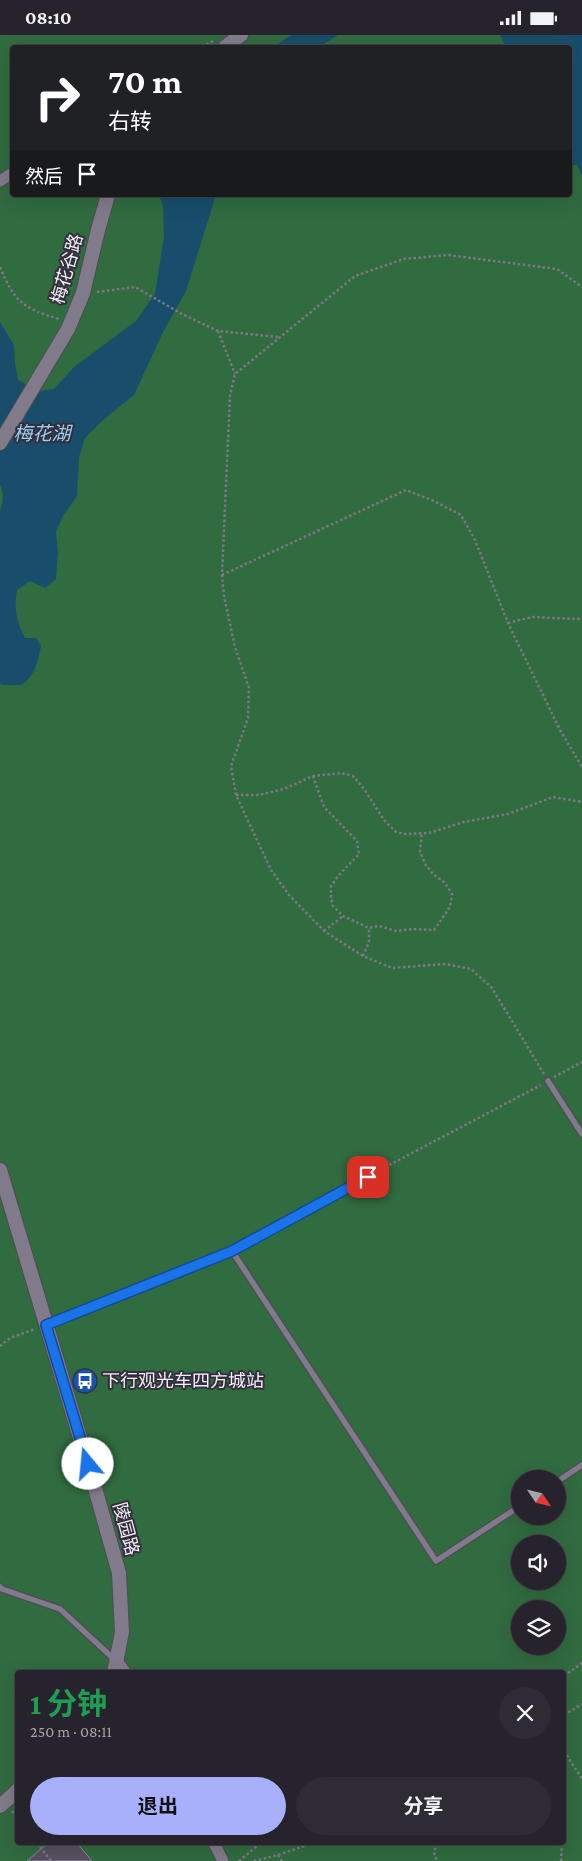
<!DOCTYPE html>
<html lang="zh">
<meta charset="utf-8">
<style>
:root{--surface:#27232d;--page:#2f2b35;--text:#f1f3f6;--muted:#a4a4aa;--line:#434049;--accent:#a8b0fc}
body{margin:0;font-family:"Crimson Pro","Noto Sans SC",serif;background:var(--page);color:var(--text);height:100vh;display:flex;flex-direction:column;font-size:19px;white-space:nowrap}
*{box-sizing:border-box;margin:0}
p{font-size:16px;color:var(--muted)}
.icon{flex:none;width:28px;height:28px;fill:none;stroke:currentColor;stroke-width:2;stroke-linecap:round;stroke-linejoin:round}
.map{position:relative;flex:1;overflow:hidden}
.details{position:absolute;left:15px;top:1635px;width:551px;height:175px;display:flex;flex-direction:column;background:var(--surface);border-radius:5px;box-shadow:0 5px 20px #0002,0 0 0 1px var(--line)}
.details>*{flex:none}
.guide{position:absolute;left:10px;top:10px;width:562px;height:152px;border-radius:5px;box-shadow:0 5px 20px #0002,0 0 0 1px var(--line);background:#202124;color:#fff;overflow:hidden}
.needle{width:32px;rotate:125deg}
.buttons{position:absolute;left:511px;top:1435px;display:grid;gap:10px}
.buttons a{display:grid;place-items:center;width:55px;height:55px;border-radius:50%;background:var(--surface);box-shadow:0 5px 20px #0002,0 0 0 1px var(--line);font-size:25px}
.pin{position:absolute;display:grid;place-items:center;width:42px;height:42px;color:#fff;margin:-21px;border-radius:10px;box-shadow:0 2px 8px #0006}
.me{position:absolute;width:55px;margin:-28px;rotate:343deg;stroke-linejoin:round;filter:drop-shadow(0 0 4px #0008)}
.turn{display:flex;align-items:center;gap:18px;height:105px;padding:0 15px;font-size:22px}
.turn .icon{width:65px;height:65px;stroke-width:2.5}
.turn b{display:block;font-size:35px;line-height:42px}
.then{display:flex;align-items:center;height:48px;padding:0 15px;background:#0003;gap:10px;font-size:19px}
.round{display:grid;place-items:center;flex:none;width:52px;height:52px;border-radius:26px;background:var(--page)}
.summary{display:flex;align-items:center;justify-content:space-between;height:85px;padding:0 15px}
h1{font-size:30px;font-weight:700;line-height:38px;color:#1e9e55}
.primary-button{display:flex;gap:10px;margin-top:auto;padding:10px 15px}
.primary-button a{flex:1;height:58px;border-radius:30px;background:var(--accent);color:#111;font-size:20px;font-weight:700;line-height:58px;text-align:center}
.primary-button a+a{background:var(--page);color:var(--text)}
.status{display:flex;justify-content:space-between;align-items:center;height:35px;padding:0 25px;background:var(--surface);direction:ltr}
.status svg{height:14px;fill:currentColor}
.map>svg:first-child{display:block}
.forest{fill:#316b40;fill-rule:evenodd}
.water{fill:#184e6b}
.building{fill:#575160;stroke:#8e8798}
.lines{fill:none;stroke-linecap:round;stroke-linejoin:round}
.service-casing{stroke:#504b56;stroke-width:8}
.minor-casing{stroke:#504b56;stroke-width:13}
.tertiary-casing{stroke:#504b56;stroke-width:16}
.path{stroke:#7d7884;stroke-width:2.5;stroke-dasharray:2.5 2.5;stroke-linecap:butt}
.service{stroke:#807a8a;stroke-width:5.5}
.minor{stroke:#807a8a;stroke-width:11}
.tertiary{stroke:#807a8a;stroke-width:14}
.route-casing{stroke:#114b97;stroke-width:12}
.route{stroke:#1a73e8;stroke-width:9}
.labels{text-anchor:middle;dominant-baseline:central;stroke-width:4;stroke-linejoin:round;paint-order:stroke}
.street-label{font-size:18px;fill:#f3eff8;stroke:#342f3c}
.poi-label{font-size:18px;fill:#f3eff8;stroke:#342f3c;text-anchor:start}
.water-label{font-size:19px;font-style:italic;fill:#9acff2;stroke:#342f3c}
</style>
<div class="status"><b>08:10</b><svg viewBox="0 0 49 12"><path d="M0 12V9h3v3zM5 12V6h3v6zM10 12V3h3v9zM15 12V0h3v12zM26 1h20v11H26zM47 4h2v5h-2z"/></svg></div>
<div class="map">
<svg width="582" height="1826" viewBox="0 0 582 1826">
<rect width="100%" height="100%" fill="#342f3c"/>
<path class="forest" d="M0,0H582V1826H0ZM12,12H570V160H12ZM520,1444H558V1481H520ZM520,1509H558V1546H520ZM520,1574H558V1611H520ZM18,1638H564V1808H18Z"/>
<g class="water">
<polygon points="291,0 338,0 319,12 273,12"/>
<polygon points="500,0 582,0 582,141 577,130 570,130 570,12 506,12"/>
<path d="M159,160H216L186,256L163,297L134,360L103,385L85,403L79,422L77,461L63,481L56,496L58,518L56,544L45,553L30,546L17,555C14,574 16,586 25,603H36L41,611C38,627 35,640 22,650H3L0,649V476C3,469 4,457 0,450V287L14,310L15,328L18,345L39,356L54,354L74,332L136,286L155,259L164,201L163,171Z"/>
</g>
<polygon class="building" points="48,1808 77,1808 92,1826 27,1826"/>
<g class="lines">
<defs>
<g id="service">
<polyline points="548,1046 582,1099"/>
<polyline points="232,1216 436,1526 520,1471"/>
<polyline points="46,1290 232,1216 368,1142"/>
<polyline points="558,1446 582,1430"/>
<polyline points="0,1552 2,1554 60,1574 116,1626"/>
</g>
<g id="minor">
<polyline points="0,146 12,138"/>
<polyline points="117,1626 126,1638"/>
<polyline points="214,1808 223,1826"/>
</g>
<g id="tertiary">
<polyline points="225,12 241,0"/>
<polyline points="0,408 68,294 83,258 98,195 108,160"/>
<polyline points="0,1135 93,1446 119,1538 122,1597 114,1638"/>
<polyline points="0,1771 18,1755"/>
</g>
</defs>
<use href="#service" class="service-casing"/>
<use href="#minor" class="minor-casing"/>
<use href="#tertiary" class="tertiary-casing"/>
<g class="path">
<polyline points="202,12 213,6"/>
<path d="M0,232C15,267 22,273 59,284"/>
<polyline points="97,257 135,252 182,279 218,296 279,302"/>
<polyline points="218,296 235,339"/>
<polyline points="222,540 406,455 434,466 461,480 475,505 508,588 560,695 582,732"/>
<polyline points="508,588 532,582 577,584 582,583"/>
<polyline points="313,741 324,772 357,806 359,819 339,840 331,851 331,864 333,871 343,881 369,893 379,891 396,896 413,894 434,895 450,872 452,859 445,848 433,839 425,829 420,816 422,798"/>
<polyline points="236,760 259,760 284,754 313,741 341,738 353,741 364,754 384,785 396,797 405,799 429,798 464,787 508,779 553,762 582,767"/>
<polyline points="324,896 343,881"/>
<polyline points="363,921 369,907 369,893"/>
<polyline points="544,1039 492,953 471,934 445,929 392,933 363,921 324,896 289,860 271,835 236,760 231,731 248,683 249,653 235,612 224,561 222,540 230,360 235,339 355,241 404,224 448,220 557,234 582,252"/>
<polyline points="554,1042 582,1027"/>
<polyline points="376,1137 541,1050"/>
<polyline points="0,1311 10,1303 35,1294"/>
<polyline points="564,1641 582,1628"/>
<polyline points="564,1680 582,1669"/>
<polyline points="564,1716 582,1744"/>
<polyline points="12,1776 18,1783"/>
<polyline points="37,1808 51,1826"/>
<polyline points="437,1808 434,1818 437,1826"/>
<polyline points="278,1820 282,1826"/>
<polyline points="239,1826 261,1808"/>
<polyline points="254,1826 278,1820 313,1808"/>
<polyline points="561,1826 562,1808"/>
</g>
<use href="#service" class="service"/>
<use href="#minor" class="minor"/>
<use href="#tertiary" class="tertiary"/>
</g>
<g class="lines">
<defs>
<polyline id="route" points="88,1429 46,1290 232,1216 368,1142"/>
</defs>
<use href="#route" class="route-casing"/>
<use href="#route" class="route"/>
</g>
<defs>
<symbol id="bus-disc" viewBox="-11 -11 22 22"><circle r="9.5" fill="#1a4fb4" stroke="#342f3c"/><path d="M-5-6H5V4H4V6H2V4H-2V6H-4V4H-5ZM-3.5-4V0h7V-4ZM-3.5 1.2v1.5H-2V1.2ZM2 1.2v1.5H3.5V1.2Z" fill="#fff"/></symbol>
</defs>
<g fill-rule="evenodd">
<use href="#bus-disc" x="71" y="1332" width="28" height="28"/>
</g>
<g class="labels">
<g class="street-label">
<text transform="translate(67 234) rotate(-74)">梅花谷路</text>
<text transform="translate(126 1494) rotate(75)">陵园路</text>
</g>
<g class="poi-label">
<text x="102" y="1346">下行观光车四方城站</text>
</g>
<g class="water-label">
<text x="42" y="398">梅花湖</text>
</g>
</g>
</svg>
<div class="buttons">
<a><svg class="needle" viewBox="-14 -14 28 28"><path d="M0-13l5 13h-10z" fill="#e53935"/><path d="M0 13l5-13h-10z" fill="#a4a4aa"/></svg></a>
<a><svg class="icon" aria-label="sound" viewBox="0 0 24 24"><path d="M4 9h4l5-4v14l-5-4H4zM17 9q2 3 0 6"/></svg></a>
<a><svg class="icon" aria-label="layers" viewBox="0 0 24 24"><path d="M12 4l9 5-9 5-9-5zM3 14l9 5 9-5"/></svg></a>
</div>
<div class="pin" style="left:368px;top:1142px;background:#d93025"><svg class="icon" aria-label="arrive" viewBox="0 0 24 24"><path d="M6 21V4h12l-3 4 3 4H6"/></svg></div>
<svg class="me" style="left:88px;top:1429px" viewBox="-20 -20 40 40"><circle r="19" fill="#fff"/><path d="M0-13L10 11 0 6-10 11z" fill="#1a73e8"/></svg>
<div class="guide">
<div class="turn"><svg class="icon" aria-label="right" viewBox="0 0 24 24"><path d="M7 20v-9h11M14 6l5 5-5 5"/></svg><div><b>70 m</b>右转</div></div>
<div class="then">然后<svg class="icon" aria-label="arrive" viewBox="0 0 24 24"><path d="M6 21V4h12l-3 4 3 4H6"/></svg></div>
</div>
<section class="details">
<div class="summary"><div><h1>1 分钟</h1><p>250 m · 08:11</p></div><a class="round"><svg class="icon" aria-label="close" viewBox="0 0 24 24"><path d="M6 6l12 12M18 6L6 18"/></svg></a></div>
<div class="primary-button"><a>退出</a><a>分享</a></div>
</section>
</div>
